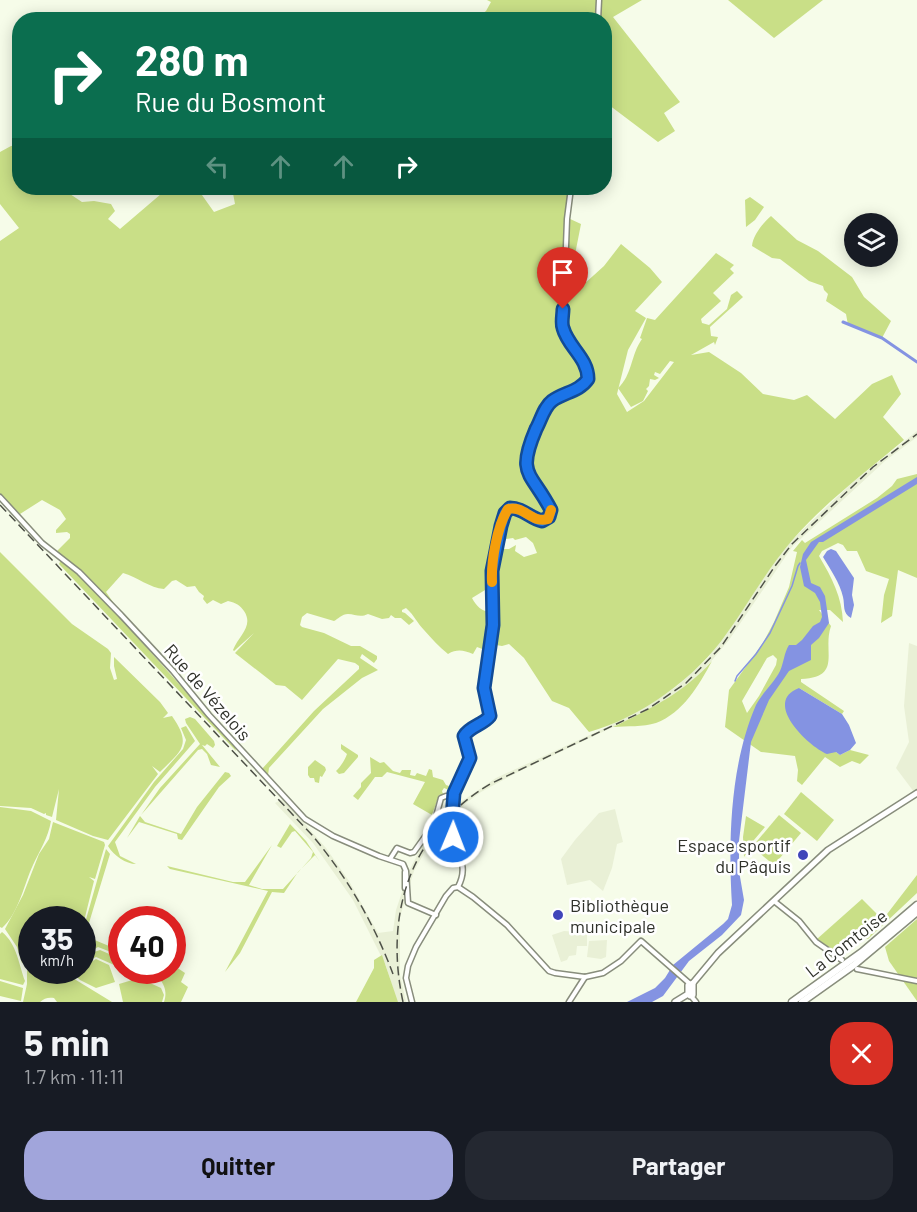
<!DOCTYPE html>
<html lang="fr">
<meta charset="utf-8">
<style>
:root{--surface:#171b24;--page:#242831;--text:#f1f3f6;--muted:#9ea1a6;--accent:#a1a5db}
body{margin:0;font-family:Barlow,sans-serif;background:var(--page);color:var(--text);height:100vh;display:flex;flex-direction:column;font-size:22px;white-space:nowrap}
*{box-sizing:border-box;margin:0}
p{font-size:20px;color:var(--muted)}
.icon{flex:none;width:33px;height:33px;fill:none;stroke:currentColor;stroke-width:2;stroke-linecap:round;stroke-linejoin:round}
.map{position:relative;height:1002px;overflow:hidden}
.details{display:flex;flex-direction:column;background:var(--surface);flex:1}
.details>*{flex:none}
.banner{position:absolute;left:12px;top:12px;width:600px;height:183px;border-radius:24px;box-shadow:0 3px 15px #0003;background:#0b6e4f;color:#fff;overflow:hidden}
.controls{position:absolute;left:844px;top:213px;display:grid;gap:12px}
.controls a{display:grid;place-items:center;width:54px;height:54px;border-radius:50%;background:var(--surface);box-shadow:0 3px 15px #0003;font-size:30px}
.speed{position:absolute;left:18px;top:906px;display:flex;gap:12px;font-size:30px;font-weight:700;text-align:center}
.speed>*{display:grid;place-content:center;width:78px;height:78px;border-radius:50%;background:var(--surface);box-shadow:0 3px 15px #0003;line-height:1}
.speed small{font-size:15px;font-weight:400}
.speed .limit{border:9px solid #d22;background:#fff;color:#111}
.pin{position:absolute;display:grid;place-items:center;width:51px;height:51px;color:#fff;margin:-62px -26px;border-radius:50% 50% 50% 0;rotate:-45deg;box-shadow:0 0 6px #0007}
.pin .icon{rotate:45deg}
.me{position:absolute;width:66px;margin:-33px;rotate:1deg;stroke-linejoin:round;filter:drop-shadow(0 0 4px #0008)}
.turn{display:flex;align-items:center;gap:21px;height:126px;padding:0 24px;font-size:27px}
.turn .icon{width:78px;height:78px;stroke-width:2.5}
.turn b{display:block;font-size:42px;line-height:51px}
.lanes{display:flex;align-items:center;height:57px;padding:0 24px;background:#0003;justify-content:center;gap:30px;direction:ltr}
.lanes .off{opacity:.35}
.round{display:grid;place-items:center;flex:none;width:63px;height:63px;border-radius:24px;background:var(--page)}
.summary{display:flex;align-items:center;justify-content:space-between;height:102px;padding:0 24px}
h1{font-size:36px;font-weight:700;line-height:45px}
.action{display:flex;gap:12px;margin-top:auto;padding:12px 24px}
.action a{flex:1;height:69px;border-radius:24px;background:var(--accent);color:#111;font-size:24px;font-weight:700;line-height:69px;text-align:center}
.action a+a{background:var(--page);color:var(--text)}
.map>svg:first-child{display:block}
.built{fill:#e9f0d6}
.green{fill:#c9df87;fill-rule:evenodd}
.water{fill:#8493e2}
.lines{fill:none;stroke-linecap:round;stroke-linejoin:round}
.stream{stroke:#8493e2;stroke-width:1.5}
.canal{stroke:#8493e2;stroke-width:3}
.secondary-casing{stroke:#888d7c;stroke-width:7}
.primary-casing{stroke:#888d7c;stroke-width:8}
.highway-casing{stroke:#888d7c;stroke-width:9}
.secondary{stroke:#fff;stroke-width:4}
.primary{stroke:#fff;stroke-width:5}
.highway{stroke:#fff;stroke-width:6}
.rail{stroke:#4e5148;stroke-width:1.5;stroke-dasharray:9 4.5;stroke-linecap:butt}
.route-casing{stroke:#114b97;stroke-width:15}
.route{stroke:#1a73e8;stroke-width:10}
.slow{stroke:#f59e0b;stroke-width:10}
.poi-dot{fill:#4045ba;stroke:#fff;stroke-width:2}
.labels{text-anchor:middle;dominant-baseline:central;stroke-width:5;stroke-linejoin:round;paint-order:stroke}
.street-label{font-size:18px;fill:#2f312a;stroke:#fff}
.poi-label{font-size:18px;fill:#2f312a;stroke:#fff;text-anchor:end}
</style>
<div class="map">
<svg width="917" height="1002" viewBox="0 0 917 1002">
<rect width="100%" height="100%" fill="#f6fce9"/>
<g class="built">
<polygon points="917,431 917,437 885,461 792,547 729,640 703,671 690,683 655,707 516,773 481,792 466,803 442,828 427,848 414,871 400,917 400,975 406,1002 397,1002 386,966 353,900 313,843 275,803 283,799 326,848 349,881 378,933 393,931 396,910 409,871 422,846 449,810 496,778 605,728 652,703 677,686 708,658 777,557 797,535 853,482"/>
<polygon points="909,643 917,646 917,796 896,768 909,742 904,706"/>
<polygon points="615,809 623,842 617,844 612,868 603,891 590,880 567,885 561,859 575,840 599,813"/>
<polygon points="579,921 598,923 604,930 604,934 587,933 587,946 577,946 576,955 569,956 567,960 561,962 552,935 564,931 578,932"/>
<polygon points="607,940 606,957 601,959 587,957 589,941"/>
</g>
<g class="green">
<polygon points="487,0 642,0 613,17 680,102 664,113 675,131 658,142 605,102 604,20 474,20 486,11 491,2"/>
<polygon points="728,0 823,0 774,38"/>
<path d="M19,145L20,188H61L82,202L94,201L111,204L115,211L108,219L120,229L168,188H197L214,212L235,204L232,188H572L568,218L581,224L569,285H583L604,266L621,244L650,268L662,282L635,311L646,318L628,350L617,394L627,412L644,401L674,362L670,361L660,374L655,372L654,375L659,378L655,380L650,379L649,386L646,389L648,391L643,401L631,407L618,388C632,376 631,354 642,339L640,338L647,318L655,320L716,253L734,265L730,269L734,273L713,293L721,301L701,319L702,323L709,325L727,309L731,295L737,291L743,297L710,327L711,336L718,337L715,345L714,342L691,355L709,352L741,373L763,394L794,400L807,395L835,419L872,384L892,375L901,394L883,417L904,440C867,471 827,501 795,537C769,566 750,601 727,633C697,677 640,718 589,732L569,708L552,701L524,658L509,644L502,646L496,645L485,650L477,647L473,654C463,650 457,649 448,654C439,647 432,639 424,630C417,623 415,616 406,608L402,610V612L405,613L414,621L409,625L401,618H395L391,615L389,618L382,619L368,614C360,618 355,614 348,614C342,614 338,619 334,621L307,613L302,617L300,625L302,627L324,633L351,646H360L377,656V659L374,663L362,654L360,658L378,670L362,678L323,709L269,768L268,775L262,769L314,711L359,669V666L355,663L338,659L302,700L285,686L276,685L235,653L254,633L234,651L233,650C239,635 254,626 244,611C240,605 236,603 228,601L221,604L213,600L207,604L203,599L204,596L199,592L195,586L187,587L176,580L172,581L164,589C150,588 137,577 123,573L106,592L115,605L84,573L56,552L70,538V534L67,532L56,533V530L66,519L60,510L42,500L20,514L0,494V241L19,228L0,204V152L11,146ZM500,528L503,533L495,557L498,559L494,563L492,625L491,612C481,611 477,607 472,598L490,587L489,571ZM526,537L533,543L537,553L524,557L515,551L516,545L509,549H504L503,545L506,539L513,538L515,540Z"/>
<polygon points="750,197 764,207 755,220 746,227 745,200"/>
<path d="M771,216L797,240L818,251L852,277L864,297L891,321L882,338L848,325L846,314L826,301L828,294L824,290L823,286L809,281L780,259L772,258L752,246C753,235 763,223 771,216Z"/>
<path d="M917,474V578L898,570L892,616L881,623L884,595L889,579L866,571L857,551H847L843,545L838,543L822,551L819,556C832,578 842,597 843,622L830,610H819L831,626C822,651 843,677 801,679V682L844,711L842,714L799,688L836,752L840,755L850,750L869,755L860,764L852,761L840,767L825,757L802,785L797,781L798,770L795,756L761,752L725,727L729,690L763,643L774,622L789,587L797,552L793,551L802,540L805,543L877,498L892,486L897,479ZM773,655L777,659L776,665L759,696L747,713L742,701L767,658Z"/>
<path d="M0,552L72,624L108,649L111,653L110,668L114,680L117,679L114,666V657L160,702L168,713L163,718L172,716C192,745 182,750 160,772L152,766L158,774L108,840L93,836L56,820L59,789L52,817L46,815V813L44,814L31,808L0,806Z"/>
<polygon points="61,560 83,577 124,622 235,747 236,751 59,564"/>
<path d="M712,661C699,685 683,713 656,723C643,727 627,726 613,727C650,709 685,692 712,661Z"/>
<polygon points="190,717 195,719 214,741 215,745 213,748 207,744 205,746 202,745 220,767 211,765 207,754 202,749 198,750 141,815 160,788 200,744 186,723 185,719"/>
<path d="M186,726L195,741L155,787L115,842L120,856L136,864C126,864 114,856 108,846L154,782L183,749L186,740L181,728Z"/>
<path d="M341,744L358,755V757L344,773L339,774L336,771C341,766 345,760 347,754L341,749Z"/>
<polygon points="370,757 380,763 384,762 393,771 400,773 402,770 411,770 410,775 415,776 417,773 426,776 429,769 432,770 433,777 443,780 446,785 452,787 449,790 444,788 442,791 443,794 439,795 432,815 413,804 425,782 387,772 382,777 375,777 358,800 353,796 361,787 361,783 371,773"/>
<polygon points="315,760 325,767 326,770 322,777 320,776 319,783 315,782 314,778 310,778 308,775 308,767"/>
<polygon points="225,772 229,773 231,776 219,787 182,840 178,839 177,834 139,822 127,838 140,816 145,822 181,834 197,807"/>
<polygon points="801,792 834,820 817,841 784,814"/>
<path d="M0,807L31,811L51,821C48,838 40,850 33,865C24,884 19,913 2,928L0,927Z"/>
<polygon points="779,815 801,833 774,865 752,847"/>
<polygon points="746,816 765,827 748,847 749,849 744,857 743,837"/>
<polygon points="53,822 104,842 105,845 95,879 89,877 94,881 83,925 82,920 32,920 31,959 22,963 17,947 5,929 23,895 39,854 49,839"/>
<polygon points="290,824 306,841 320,862 315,855 298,872 284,893 272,892 240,953 225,972 268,891 170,869 167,866 233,882 245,882 272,845 249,885 262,889 283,889 311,858 313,852 295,831 292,832 281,848 277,846"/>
<polygon points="106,849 110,854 85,936 121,951 121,956 98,947 83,956 83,930"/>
<polygon points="917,875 917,893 868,939 864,938 884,918"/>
<polygon points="862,899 881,918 841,955 817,939"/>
<polygon points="917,919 917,1001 889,961 885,947"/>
<path d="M2,932C17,944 19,965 25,981L23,985L0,979V934Z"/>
<polygon points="100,950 121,959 121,968 96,957 83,964 83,959 91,953"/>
<polygon points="382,955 398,1002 356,1002 374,968 374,960"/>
<polygon points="96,959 109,965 115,982 96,988 80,980 74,974 77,971 82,970 83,967"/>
<path d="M173,965L185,973L181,982L188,987L181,1002H164C169,989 161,978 151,971L172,970Z"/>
<path d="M31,967L32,970L65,971L76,980L112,1002H57L54,998C49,997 44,998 40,1002H23L27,984V971Z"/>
<polygon points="139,978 161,988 164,995 162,1002 123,1002 119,984"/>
<polygon points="0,981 23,988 21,1001 0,996"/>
</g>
<g class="water">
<path d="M917,477V484L823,542H819L806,560L811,583L820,587L825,596L829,623L819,638L811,645V660L789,671L769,700L751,742L739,841V871L744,900L741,915L722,935L689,961L663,996L652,1002H627L655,988L665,978L673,965L723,924L728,919L732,905C728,841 730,765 756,705C762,693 774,683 780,671C784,662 784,653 789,645H796L802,640L813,626L820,622L822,617L820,602L815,593L804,586L800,567L803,554L811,542Z"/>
<path d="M831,549L836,551L854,578L852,595L854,605L851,618C842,613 845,605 843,597C840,583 830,569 823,557L827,551Z"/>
<path d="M799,688L842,714L849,725L856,743L850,750L840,755L836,752L827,754C808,746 762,702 799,688Z"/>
</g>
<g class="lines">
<polyline class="stream" points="735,681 737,676 756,654 770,633 792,586 798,566 800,563"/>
<polyline class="canal" points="843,322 882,338 917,362"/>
<defs>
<g id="secondary">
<polyline points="598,20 599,0"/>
<polyline points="0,497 42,543 79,572 121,615 173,671 209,715 305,819 333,836 379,856 403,864 406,871 408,903 436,915"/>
<polyline points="390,859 397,848 410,853 414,852 434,824 441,798 446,796 454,797"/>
<polyline points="405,872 405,888"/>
<polyline points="458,887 473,897 507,925 549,971 555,973 585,977 603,973 621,961 641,941 689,983"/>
<polyline points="774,901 799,921 816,942 842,960"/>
<polyline points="857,969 917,981"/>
<polyline points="691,996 696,1002"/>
<path d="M412,1002L406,978L408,966L416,947L446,896L453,888L458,887C471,862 453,853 451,829C450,816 452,795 457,783C461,775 469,767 470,758C470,750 464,744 464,736C471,726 483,725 490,716L485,688L493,625L492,571L501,526L505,513L510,508C523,508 530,518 542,521L549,517L551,510C542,493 524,477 526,456L549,403L580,387L588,379V372L584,361L563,327L567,219L571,188"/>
<polyline points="569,1002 585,977"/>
</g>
<g id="primary">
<polyline points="693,983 718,953 828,850 917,793"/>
<polyline points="675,1002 688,994 690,996 693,995 693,983 688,985 688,994"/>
</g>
<g id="highway">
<polyline points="792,1002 862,952 917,905"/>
<polyline points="802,1002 854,965 917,912"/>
</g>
</defs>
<use href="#secondary" class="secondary-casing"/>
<use href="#primary" class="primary-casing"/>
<use href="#highway" class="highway-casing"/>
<use href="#secondary" class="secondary"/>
<use href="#primary" class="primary"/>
<use href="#highway" class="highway"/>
<g class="rail">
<path d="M0,505L312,835C347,877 374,923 393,974"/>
<path d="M403,1002C384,914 410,832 490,784L648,709L686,683L721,647L775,566L792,544L873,467L917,434"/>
</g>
</g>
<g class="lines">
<defs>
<path id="route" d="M453,837L451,829L454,793L470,758L464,736C470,726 483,725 490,716L484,688L493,625L492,571L501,526L505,513L510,508C523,508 530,518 542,521L549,517L551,510C531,471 516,476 536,429C541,420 544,407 552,401C564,392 579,392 588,379C588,358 568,347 563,328C561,323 563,315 563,309"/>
</defs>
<use href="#route" class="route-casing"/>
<use href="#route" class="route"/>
<path class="slow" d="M492,582C491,562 497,526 508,509C524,505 532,524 548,519L551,510"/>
</g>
<g class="poi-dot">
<circle cx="803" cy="855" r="6"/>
<circle cx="558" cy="915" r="6"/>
</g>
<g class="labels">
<g class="street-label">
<text transform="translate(208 692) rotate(49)">Rue de Vézelois</text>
<text transform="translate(846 943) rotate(-38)">La Comtoise</text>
</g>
<g class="poi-label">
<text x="791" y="845">Espace sportif<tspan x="791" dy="21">du Pâquis</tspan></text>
<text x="570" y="905" text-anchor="start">Bibliothèque<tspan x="570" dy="21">municipale</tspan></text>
</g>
</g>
</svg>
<div class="controls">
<a><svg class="icon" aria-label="layers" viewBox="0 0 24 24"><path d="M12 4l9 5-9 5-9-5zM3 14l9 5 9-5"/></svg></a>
</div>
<div class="speed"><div>35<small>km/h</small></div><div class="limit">40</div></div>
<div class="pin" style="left:563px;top:309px;background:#d93025"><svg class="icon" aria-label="arrive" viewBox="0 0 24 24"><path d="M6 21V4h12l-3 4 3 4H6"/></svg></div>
<svg class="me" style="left:453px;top:837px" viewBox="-20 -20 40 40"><circle r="17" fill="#1a73e8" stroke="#fff" stroke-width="3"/><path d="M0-11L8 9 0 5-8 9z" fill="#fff"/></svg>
<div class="banner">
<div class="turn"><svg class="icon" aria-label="right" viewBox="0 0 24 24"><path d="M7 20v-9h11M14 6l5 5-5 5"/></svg><div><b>280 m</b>Rue du Bosmont</div></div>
<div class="lanes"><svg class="icon off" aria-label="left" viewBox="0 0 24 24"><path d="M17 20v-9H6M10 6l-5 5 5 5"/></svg><svg class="icon off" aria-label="ahead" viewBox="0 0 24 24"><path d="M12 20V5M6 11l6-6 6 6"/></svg><svg class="icon off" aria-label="ahead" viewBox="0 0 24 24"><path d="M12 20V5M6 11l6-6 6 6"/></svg><svg class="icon" aria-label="right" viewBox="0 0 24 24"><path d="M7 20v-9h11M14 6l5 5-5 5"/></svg></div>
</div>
</div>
<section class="details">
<div class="summary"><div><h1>5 min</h1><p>1.7 km · 11:11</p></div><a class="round" style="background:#d93025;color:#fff"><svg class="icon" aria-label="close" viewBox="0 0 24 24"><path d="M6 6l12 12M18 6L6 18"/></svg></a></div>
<div class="action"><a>Quitter</a><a>Partager</a></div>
</section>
